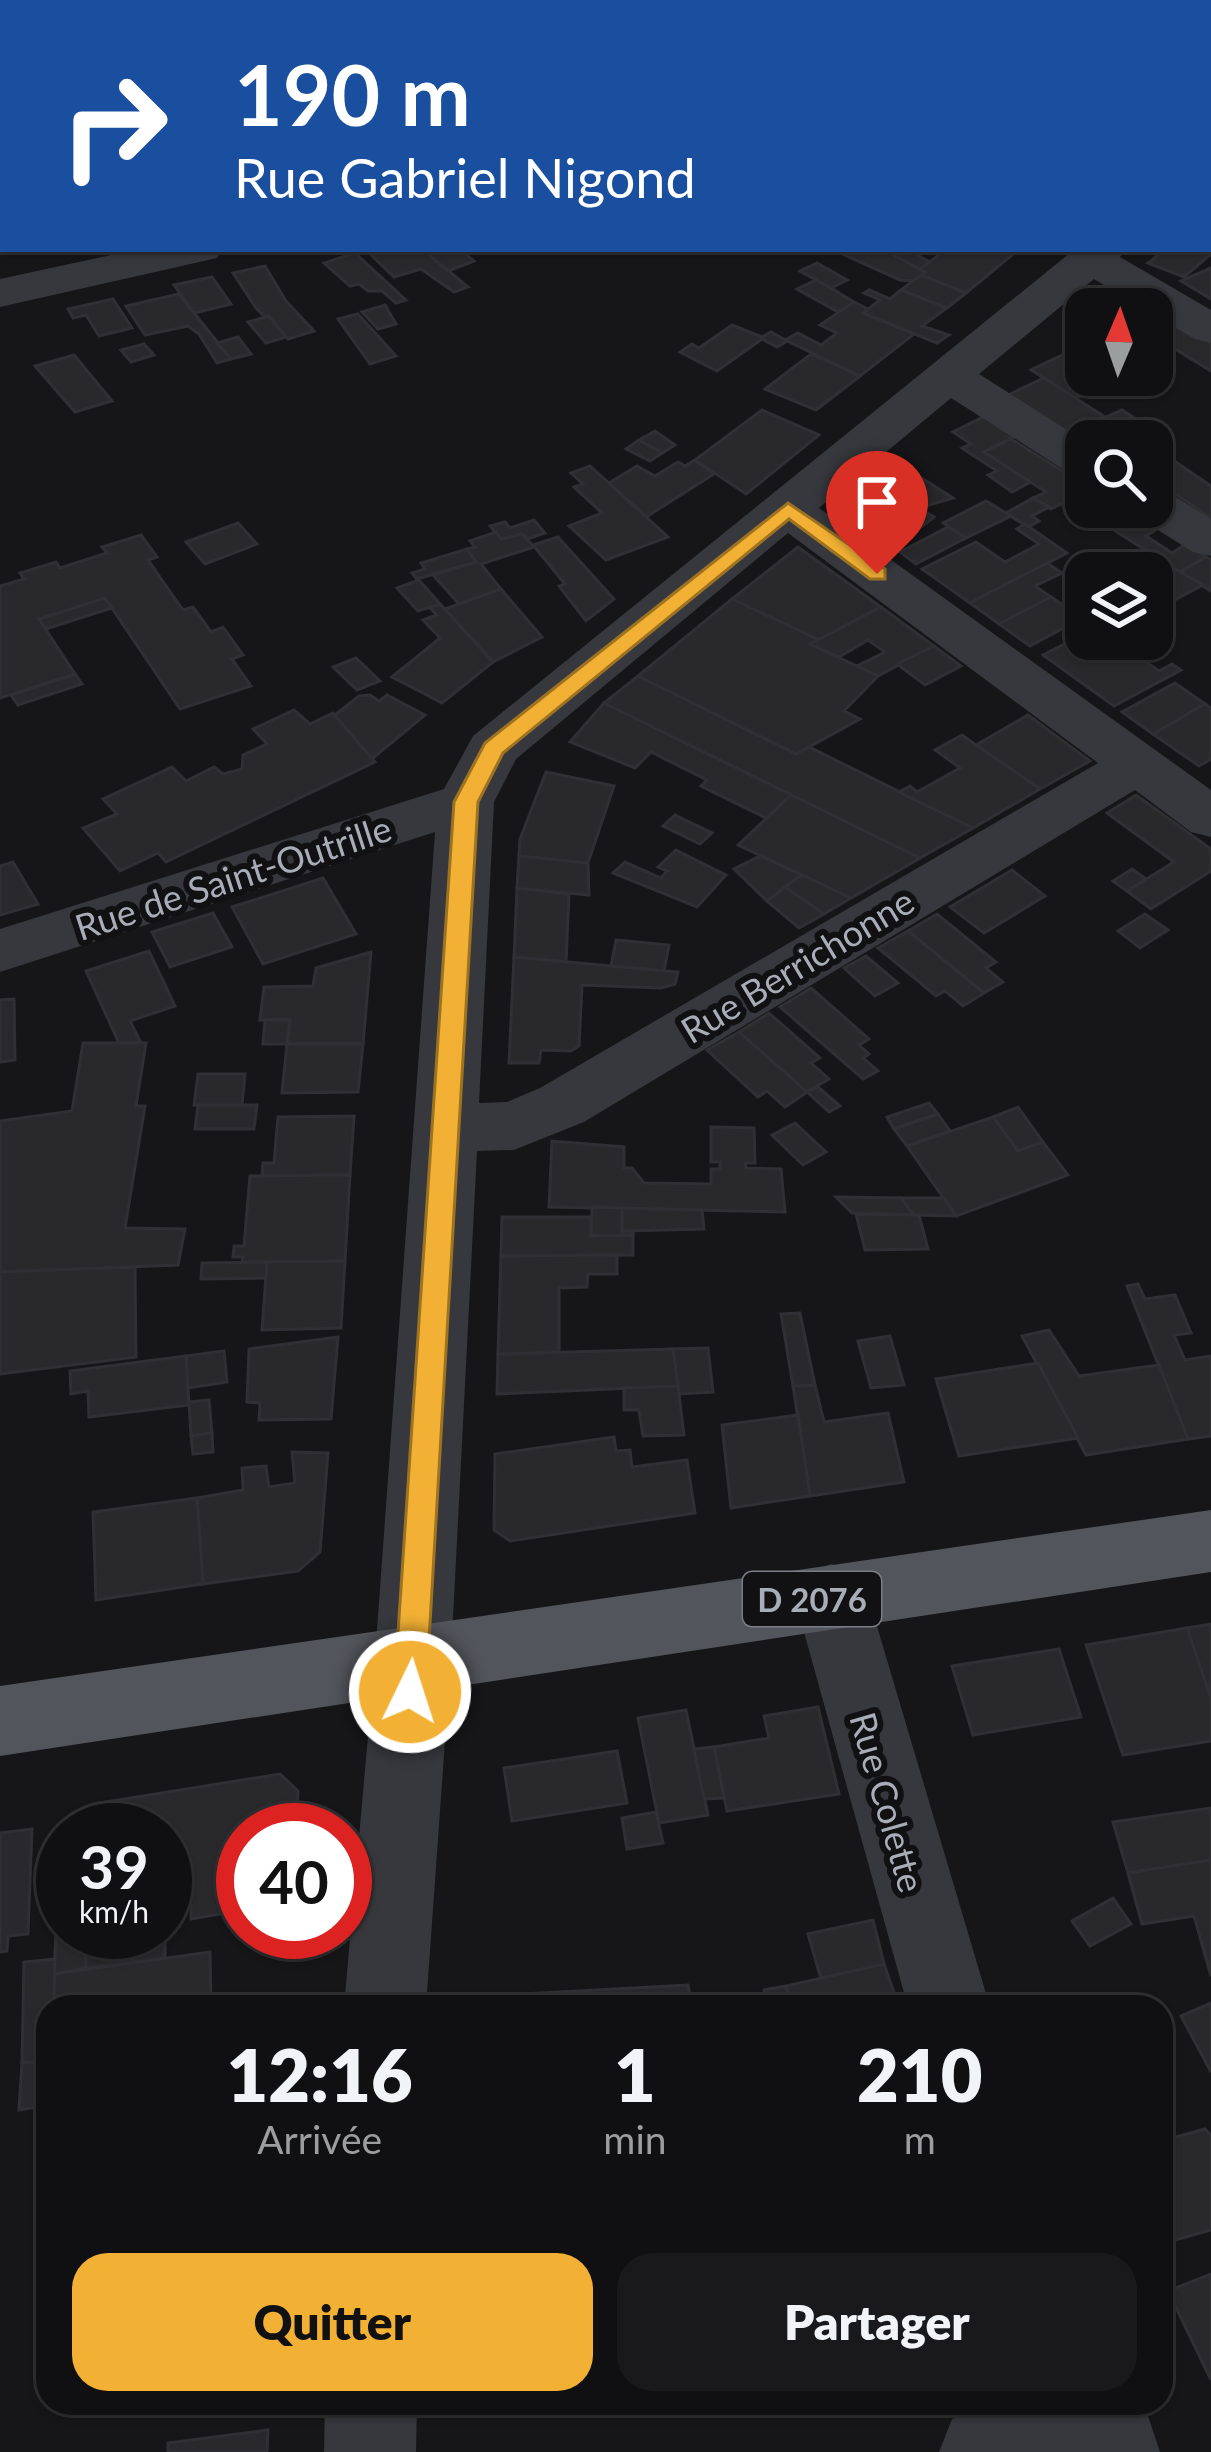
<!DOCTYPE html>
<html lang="fr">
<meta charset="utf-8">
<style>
:root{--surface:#101012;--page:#19191b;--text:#f1f3f6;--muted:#9c9d9f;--line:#303032;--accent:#f2b134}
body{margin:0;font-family:Lato,sans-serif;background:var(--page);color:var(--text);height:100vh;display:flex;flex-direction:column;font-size:45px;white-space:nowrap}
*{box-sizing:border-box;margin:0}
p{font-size:39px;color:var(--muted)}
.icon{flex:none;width:66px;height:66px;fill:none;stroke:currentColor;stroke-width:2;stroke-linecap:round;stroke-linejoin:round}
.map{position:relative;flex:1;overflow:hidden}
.details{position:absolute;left:36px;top:1995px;width:1137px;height:420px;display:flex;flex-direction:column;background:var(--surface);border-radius:36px;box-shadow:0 3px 9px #0004,0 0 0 3px var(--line)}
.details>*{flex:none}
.guide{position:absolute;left:0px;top:0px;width:1212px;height:252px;box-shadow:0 3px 9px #0004,0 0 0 3px var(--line);background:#1a4fa0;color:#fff;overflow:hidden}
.needle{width:78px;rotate:2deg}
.fabs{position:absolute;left:1065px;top:288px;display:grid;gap:24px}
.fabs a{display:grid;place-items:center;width:108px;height:108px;border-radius:24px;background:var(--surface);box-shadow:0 3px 9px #0004,0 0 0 3px var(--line);font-size:60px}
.speed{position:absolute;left:36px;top:1803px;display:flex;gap:24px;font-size:60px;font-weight:700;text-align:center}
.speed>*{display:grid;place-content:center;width:156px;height:156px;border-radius:50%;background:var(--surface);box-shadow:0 3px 9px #0004,0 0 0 3px var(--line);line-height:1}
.speed small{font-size:30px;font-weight:400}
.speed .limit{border:18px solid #d22;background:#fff;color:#111}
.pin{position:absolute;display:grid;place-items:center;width:102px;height:102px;color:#fff;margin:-123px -51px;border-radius:50% 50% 50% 0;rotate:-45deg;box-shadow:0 0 12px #0007}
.pin .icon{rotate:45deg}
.me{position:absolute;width:132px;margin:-66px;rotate:4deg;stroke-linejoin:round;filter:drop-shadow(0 0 9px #0008)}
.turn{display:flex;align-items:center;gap:42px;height:252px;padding:0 36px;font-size:54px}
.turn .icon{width:156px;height:156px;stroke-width:2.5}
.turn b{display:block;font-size:84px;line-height:102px}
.eta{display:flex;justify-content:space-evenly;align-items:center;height:204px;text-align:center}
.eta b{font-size:72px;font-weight:800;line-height:84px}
.action{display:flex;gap:24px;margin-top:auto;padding:24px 36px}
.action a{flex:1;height:138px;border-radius:36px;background:var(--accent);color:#111;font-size:48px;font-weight:800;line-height:138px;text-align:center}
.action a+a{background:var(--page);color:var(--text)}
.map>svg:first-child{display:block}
.green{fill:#1c231d}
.building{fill:#29292c;stroke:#303034;stroke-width:3}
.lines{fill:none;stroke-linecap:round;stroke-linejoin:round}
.minor{fill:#37383d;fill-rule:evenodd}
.major{fill:#53555c;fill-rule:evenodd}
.route{fill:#f2b134;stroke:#9d7322;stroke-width:3}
.labels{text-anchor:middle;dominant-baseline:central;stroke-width:12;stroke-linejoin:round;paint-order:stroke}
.shield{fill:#111113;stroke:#7b7e86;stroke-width:3}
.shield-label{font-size:33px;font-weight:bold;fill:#a8adb8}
.street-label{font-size:36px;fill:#a8adb8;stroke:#111113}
</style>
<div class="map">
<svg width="1211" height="2452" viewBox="0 0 1211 2452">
<rect width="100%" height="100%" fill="#161618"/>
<polygon class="green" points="0,0 842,0 845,3 3,3 3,188"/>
<g class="building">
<polygon points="1210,214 1211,254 1184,277 1148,263 1166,249 1209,249"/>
<polygon points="365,249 422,249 468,287 454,292 421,269 394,277"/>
<polygon points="422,249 459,249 474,261 448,271"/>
<polygon points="849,249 882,249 925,272 914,281 900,280 840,253"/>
<polygon points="882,249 905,249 930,262 920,269"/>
<polygon points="947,249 1000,249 1012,255 966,293 921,275 925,272 920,269"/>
<polygon points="355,253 406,300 396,303 382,291 368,291 359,284 350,286 324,263"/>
<polygon points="817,263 847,280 831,288 800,271"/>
<polygon points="265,266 286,301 314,331 288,339 256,308 233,273"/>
<polygon points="1211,268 1211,299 1181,281"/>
<polygon points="921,275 966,293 947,308 901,290"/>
<polygon points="212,277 231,304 194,313 174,285"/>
<polygon points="816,280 831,288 854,302 838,312 797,289"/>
<polygon points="869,290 890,299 901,290 947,308 922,326 949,335 937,343 863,313 880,300 864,293"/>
<polygon points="1143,293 1211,334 1211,371 1152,335 1152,309 1109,309"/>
<polygon points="179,294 194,313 231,359 217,363 199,334 188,326 145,335 126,306"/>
<polygon points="113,299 132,328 99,336 86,315 73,318 68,309"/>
<polygon points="854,302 868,309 863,313 914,334 860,376 785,340 798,333 821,345 837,333 820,325"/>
<polygon points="385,305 396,324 378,329 362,312"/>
<polygon points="358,314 396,356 370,364 338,319"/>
<polygon points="269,316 286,337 266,343 248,322"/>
<polygon points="732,325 762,337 771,332 787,341 777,347 762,339 717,371 680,352 692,344 699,348"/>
<polygon points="238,337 251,354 231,359 217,343"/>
<polygon points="144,344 154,355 131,362 121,350"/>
<polygon points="1077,348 1086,354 1086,375 1122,376 1076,398 1031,370"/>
<polygon points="811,354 860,376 816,410 765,389"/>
<polygon points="74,355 112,401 75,412 35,366"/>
<polygon points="1044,378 1130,433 1120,439 1096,423 1063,439 1006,396"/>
<polygon points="762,410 819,435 746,494 695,460"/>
<polygon points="1122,410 1141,422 1125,430 1106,417"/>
<polygon points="987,415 1019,434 984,452 1031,482 1012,492 988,475 997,471 962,448 971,444 953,432"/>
<polygon points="655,431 675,445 662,453 639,440"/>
<polygon points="1011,439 1080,482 1071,487 1081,494 1051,509 1033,498 1046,492 984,452"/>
<polygon points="639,440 662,453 650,461 626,449"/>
<polygon points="695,460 714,474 646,517 609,483 637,466 655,476 678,462 685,466"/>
<polygon points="1173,460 1211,486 1211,518 1152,478 1152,471"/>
<polygon points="898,463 953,498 919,508 876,481"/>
<polygon points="590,466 609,483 668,537 606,560 569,526 602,513 574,487 583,484 571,473"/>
<polygon points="876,481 934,517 895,548 842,511"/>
<polygon points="1033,498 1049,507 1032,516 1039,521 1028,527 1006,513"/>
<polygon points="986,501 1011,516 966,538 943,523"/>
<polygon points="1145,512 1165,524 1146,536 1172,553 1186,544 1206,557 1180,572 1112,529"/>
<polygon points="534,520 545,533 527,539 522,534 501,539 490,526 505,522 510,528"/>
<polygon points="238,523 257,544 205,564 186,542"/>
<polygon points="1025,524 1067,553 970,603 922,569 976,542 1005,562 1039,544 1017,529"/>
<polygon points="948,527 966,538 916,564 900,552"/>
<polygon points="496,532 501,539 522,534 534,547 481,564 501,589 459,604 433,575 476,562 467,549 475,547 470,541"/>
<polygon points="141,535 157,557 148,560 183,610 193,607 211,632 223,627 243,655 232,659 251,686 180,709 105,598 39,619 75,674 0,698 0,586 24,579 20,573 56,562 60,568 107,553 102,547"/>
<polygon points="558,537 614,599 586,621 559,586 565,584 533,545"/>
<polygon points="798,547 881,607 819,640 732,599"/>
<polygon points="467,549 476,562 417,579 412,573 425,569 421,563"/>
<polygon points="1206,557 1211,560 1211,591 1180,572"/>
<polygon points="1047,563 1062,573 1035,586 1051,597 999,624 970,603"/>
<polygon points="1177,570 1203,585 1152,612 1152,583"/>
<polygon points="419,580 440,604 418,611 397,588"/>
<polygon points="501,589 542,637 493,662 445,609"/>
<polygon points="1051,597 1082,618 1030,646 999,624"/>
<polygon points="105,598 112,608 46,629 39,619"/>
<polygon points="732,599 819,640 810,644 878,676 844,711 860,719 796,754 638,676"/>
<polygon points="440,604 493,662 442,703 392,677 440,638 423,620 437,615 430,608"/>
<polygon points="881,607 934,646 878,676 857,666 885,652 868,640 839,657 810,644"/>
<polygon points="1086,633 1086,639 1130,639 1122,645 1159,671 1172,664 1181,670 1114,706 1043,655"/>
<polygon points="934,646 961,666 925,685 897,664"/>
<polygon points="356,658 380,681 357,690 333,667"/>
<polygon points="75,674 82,684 18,705 11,695"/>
<polygon points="638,676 796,754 809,747 973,828 920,858 604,703"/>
<polygon points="1175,683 1205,704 1153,734 1122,712"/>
<polygon points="370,695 379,701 387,695 425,715 372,759 335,715 359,696"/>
<polygon points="604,703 663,732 791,795 766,818 701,786 707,780 651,752 635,768 570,742"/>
<polygon points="1205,704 1211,708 1211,759 1199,766 1153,734"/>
<polygon points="294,710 310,724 333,713 375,762 166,862 158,853 120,871 83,828 117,814 103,799 172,767 186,781 214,767 223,774 242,769 243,755 267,744 253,729"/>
<polygon points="1028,715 1090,761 1040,789 976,745"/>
<polygon points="962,735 976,745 1040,789 973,828 899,792 910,786 917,792 960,768 935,750"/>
<polygon points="546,772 614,786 588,863 519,856 520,839"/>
<polygon points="791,795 920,858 851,898 738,845"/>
<polygon points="1136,795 1211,849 1211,871 1151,909 1127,891 1174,862 1107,813"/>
<polygon points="675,815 712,833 700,844 663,826"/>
<polygon points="676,850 726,875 697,907 613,873 625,862 661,878 667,871 658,867"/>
<polygon points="519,856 588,863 589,895 517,888"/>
<polygon points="760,856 802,875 767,901 734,869"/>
<polygon points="13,862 38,904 0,915 0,866"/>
<polygon points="1132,869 1146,879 1127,891 1113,881"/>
<polygon points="1012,870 1045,896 984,933 950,907"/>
<polygon points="802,875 851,898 824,914 785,887"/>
<polygon points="323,878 356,934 263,964 232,907"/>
<polygon points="785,887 824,914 799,928 767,901"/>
<polygon points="517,888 569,894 566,962 514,957"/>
<polygon points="213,913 232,947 170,967 152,932"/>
<polygon points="937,914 996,962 986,968 1003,982 984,993 908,931"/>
<polygon points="1145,914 1168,930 1140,948 1118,931"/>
<polygon points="908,931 984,993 963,1006 945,991 936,996 878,948"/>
<polygon points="616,940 669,945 664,971 611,966"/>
<polygon points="149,951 175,1006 130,1021 141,1043 119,1043 86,971"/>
<polygon points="371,952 363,1044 287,1044 290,1020 260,1020 264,987 313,986 316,968"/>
<polygon points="866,956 898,983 875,996 844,968"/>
<polygon points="514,957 611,966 678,972 675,984 661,988 582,985 579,1046 571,1051 541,1050 539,1063 509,1063"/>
<polygon points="811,988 869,1039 859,1045 869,1054 863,1058 878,1071 863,1079 780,1007"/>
<polygon points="14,999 15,1060 0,1062 0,1000"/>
<polygon points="769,1013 820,1058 811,1063 829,1079 807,1092 739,1032"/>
<polygon points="265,1020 290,1020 287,1044 263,1044"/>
<polygon points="739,1032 807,1092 785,1107 767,1091 758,1097 707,1050"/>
<polygon points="83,1043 146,1043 136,1106 145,1106 125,1228 185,1229 178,1265 0,1272 0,1121 72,1111"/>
<polygon points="287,1044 363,1044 358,1092 282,1093"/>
<polygon points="198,1074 245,1074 242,1105 194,1105"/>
<polygon points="818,1087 840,1106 829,1112 807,1092"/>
<polygon points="929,1103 938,1114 894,1129 887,1117"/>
<polygon points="198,1105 257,1105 254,1129 195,1129"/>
<polygon points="1018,1107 1043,1142 1018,1151 993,1117"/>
<polygon points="938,1114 950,1131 907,1146 894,1129"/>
<polygon points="354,1116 350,1175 262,1176 263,1163 274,1163 278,1117"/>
<polygon points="993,1117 1018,1151 1043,1142 1068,1175 956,1216 907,1146"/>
<polygon points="795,1123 826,1152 803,1165 772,1135"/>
<polygon points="711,1127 754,1128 755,1163 745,1163 746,1168 781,1169 785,1212 549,1207 552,1141 624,1147 624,1168 632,1168 644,1183 711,1184 711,1169 720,1169 720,1162 711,1162"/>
<polygon points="350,1175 345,1261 242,1263 243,1257 233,1257 234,1246 244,1246 250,1176"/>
<polygon points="836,1197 901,1198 914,1215 852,1213"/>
<polygon points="901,1198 944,1198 956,1216 914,1215"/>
<polygon points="592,1207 622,1208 622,1231 633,1230 633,1235 591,1236"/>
<polygon points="622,1208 702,1210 704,1229 622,1231"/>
<polygon points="856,1214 919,1215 928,1249 865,1250"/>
<polygon points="502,1217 591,1217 591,1236 633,1235 633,1255 501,1256"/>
<polygon points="617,1255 617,1274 588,1274 587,1287 559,1288 559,1354 498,1354 501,1256"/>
<polygon points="345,1261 341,1328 262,1330 267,1262"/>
<polygon points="267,1262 266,1278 201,1279 202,1263"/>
<polygon points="135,1267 136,1357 0,1374 0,1272"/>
<polygon points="1138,1284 1145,1299 1175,1295 1191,1333 1174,1335 1185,1360 1211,1356 1211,1436 1188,1439 1127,1286"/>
<polygon points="800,1313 815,1385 793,1386 781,1314"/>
<polygon points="1049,1330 1079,1376 1159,1365 1188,1439 1086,1455 1022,1336"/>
<polygon points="890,1336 904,1385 871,1388 858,1341"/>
<polygon points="338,1337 331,1419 259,1420 260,1403 247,1402 249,1349"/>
<polygon points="708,1348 713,1392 679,1394 673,1349"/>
<polygon points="673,1349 678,1386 497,1394 498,1354"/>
<polygon points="224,1351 227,1382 188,1388 186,1356"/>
<polygon points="186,1356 189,1405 89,1417 88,1391 71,1394 70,1371"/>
<polygon points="1038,1363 1078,1438 959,1456 936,1379"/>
<polygon points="815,1385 824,1422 888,1413 904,1482 810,1496 793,1386"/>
<polygon points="678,1386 684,1435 643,1436 639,1410 624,1410 624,1388"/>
<polygon points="209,1400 212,1433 191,1436 189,1402"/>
<polygon points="798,1415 810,1496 731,1508 722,1425"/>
<polygon points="212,1433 213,1452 193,1454 191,1436"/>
<polygon points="614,1437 616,1451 630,1450 632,1467 687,1460 695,1513 510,1541 494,1530 495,1454"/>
<polygon points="292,1452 328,1453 320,1552 298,1571 203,1584 197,1498 243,1490 242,1468 266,1466 269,1487 295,1483"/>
<polygon points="197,1498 203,1584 96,1600 93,1512"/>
<polygon points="1211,1624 1211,1698 1187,1628"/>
<polygon points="1187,1628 1211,1698 1211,1741 1123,1755 1086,1645"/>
<polygon points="1059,1649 1081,1717 973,1735 952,1666"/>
<polygon points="818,1707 839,1794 727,1811 714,1747 769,1738 764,1716"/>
<polygon points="686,1710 708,1815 659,1823 638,1718"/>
<polygon points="714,1747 724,1798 704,1799 694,1749"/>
<polygon points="617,1751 627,1803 512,1821 504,1768"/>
<polygon points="280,1774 298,1791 296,1830 243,1830 243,1910 191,1919 191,1905 171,1905 172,1885 165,1885 165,1830 92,1830 93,1804"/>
<polygon points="1211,1808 1211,1860 1128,1873 1113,1822"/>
<polygon points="656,1812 663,1843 627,1849 622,1818"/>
<polygon points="32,1829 28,1934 8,1936 7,1951 0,1952 0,1833"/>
<polygon points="1211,1860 1211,1976 1194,1916 1142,1924 1128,1873"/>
<polygon points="1113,1898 1131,1924 1090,1946 1072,1921"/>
<polygon points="873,1920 884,1964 821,1979 808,1934"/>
<polygon points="86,1932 86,1968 54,1974 56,1933"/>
<polygon points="86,1932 136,1932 136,1944 165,1940 165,1958 86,1968"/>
<polygon points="210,1952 211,2007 54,2007 54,1974"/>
<polygon points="55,1959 54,2007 48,2007 48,2061 22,2063 24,1962"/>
<polygon points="884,1964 899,2007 793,2007 786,1986"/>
<polygon points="688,1985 692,2006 485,2007 485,1996"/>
<polygon points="786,1986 793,2007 769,2007 764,1990"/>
<polygon points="1211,2003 1211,2072 1181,2016"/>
<polygon points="48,2061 48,2105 19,2110 22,2063"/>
<polygon points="1205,2129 1211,2135 1211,2230 1161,2244 1161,2141"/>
<polygon points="1211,2274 1211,2380 1168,2291"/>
<polygon points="268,2430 267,2452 168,2452 168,2443"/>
</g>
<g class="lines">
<g class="minor">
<polygon points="907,0 949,0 951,3 909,3"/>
<polygon points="1209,19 1211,19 1209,44"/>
<polygon points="0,130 3,131 3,157 0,156"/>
<polygon points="1211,142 1211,169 1209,170 1209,143"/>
<polygon points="139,249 223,249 217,258 0,307 0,279"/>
<path d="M1075,249H1125L1120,257L1211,310V343L1195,339L1152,314V309H1144L1094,279L979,374L1086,442V478L1069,473L951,398L819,508L1211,790V837L1191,832L1135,790L584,1122L514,1150L477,1151L451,1657L426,2007H344L375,1657L435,832L0,972V929L444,789L473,736ZM788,533L1098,763L540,1088L507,1102L479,1103L494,802L516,759Z"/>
<polygon points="1152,489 1170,493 1211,519 1211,556 1193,552 1134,515 1129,507 1152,507"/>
<polygon points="831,1564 857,1573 868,1596 990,2007 908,2007 794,1596 805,1573"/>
<polygon points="325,2403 417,2403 416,2452 324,2452"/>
<polygon points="1102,2403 1116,2403 1148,2416 1160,2452 939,2452 952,2419 985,2406"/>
</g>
<polygon class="major" points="1211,1510 1211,1572 0,1756 0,1686"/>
</g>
<polygon class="route" points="788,503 885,569 885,579 870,579 789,519 503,753 478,802 426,1692 421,1702 410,1706 399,1702 394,1692 454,802 485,743"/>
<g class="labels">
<rect class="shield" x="743" y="1572" width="138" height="54" rx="9"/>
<g class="shield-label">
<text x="812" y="1599">D 2076</text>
</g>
<g class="street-label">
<text transform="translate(233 877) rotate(-18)">Rue de Saint-Outrille</text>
<text transform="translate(797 965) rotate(-31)">Rue Berrichonne</text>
<text transform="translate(888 1802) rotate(74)">Rue Colette</text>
</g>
</g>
</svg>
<div class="fabs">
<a><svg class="needle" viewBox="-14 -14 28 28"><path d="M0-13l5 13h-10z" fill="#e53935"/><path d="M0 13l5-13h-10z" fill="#9c9d9f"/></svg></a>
<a><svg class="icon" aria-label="search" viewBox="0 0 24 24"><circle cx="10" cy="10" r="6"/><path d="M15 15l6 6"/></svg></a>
<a><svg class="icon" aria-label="layers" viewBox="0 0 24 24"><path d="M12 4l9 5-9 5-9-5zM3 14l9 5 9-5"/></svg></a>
</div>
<div class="speed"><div>39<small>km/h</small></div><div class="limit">40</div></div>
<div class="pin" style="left:877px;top:574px;background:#d93025"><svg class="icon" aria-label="arrive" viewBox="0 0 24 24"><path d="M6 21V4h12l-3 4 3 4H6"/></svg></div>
<svg class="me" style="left:410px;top:1692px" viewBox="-20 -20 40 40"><circle r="17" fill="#f2b134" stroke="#fff" stroke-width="3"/><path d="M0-11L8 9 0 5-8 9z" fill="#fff"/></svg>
<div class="guide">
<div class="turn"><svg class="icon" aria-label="right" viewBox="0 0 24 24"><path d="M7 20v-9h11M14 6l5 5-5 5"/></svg><div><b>190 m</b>Rue Gabriel Nigond</div></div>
</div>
<section class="details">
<div class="eta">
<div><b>12:16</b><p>Arrivée</p></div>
<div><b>1</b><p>min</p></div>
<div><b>210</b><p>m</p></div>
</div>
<div class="action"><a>Quitter</a><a>Partager</a></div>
</section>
</div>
